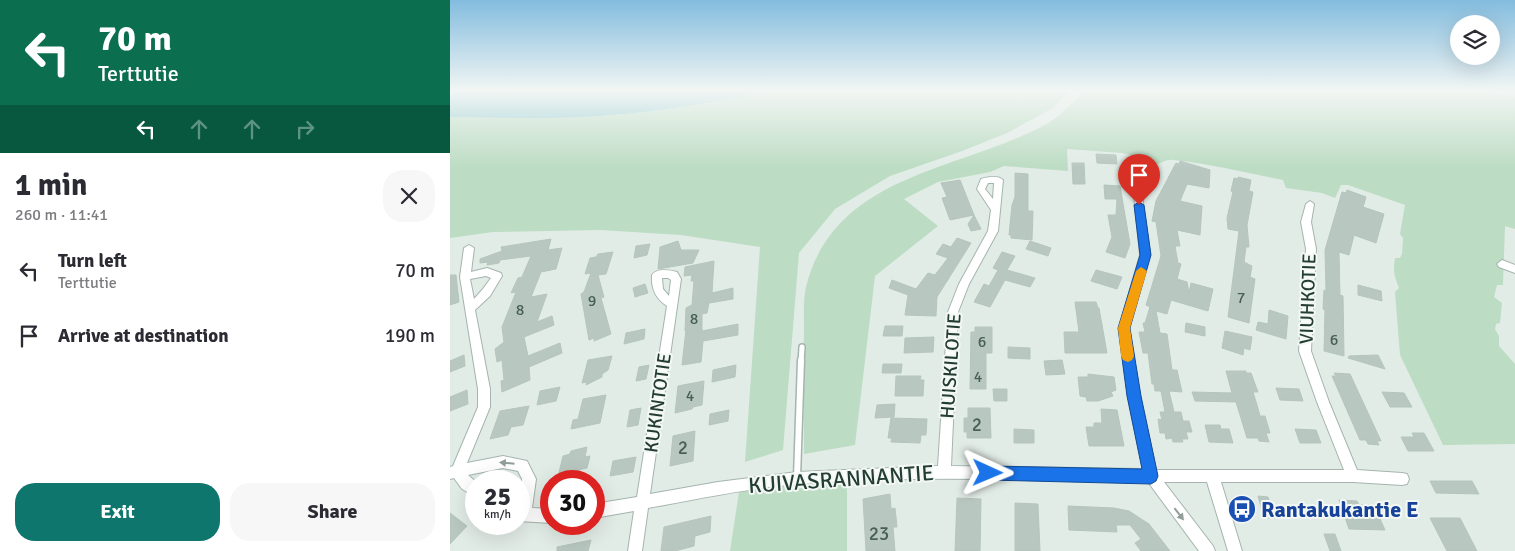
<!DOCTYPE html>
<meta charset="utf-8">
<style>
:root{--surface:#fff;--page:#f7f7f7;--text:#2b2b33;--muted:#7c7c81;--accent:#0f766e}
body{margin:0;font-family:Signika,sans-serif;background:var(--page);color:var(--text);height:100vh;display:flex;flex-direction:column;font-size:19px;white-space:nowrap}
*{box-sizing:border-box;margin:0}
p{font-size:16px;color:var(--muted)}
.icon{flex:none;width:28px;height:28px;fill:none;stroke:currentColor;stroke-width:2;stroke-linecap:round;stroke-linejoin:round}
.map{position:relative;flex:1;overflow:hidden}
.details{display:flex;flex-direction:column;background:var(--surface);width:450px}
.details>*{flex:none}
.guide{background:#0b6e4f;color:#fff;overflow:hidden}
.buttons{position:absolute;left:1000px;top:15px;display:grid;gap:10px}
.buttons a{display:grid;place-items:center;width:50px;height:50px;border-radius:50%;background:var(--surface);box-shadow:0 5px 20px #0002;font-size:25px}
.speed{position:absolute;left:15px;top:470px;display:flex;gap:10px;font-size:25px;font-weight:700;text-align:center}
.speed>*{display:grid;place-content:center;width:65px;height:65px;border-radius:50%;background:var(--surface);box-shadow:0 5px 20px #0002;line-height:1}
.speed small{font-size:12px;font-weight:400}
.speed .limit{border:8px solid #d22;background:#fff;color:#111}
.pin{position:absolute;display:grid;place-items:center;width:42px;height:42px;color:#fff;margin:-51px -21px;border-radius:50% 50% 50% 0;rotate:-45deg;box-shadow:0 0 5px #0007}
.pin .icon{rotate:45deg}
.me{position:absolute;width:55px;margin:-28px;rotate:91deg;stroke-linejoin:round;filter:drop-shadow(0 0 4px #0008)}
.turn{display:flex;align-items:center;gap:18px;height:105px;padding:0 15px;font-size:22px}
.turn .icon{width:65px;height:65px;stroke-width:2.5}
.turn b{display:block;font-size:35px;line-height:42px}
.lanes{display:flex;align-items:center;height:48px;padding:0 15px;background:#0003;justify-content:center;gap:25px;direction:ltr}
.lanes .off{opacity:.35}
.round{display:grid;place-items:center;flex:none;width:52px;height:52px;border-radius:20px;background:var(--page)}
.headline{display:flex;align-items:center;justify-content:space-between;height:85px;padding:0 15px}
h1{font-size:30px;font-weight:700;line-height:38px}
.button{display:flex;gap:10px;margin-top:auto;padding:10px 15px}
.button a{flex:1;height:58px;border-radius:20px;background:var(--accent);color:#fff;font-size:20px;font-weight:700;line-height:58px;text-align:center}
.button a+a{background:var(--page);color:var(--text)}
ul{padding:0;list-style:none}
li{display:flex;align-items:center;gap:15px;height:65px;padding:0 15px}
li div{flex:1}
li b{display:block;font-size:19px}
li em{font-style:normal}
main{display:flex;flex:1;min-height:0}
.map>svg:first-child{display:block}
.green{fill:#bcdcc3}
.water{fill:#8cc8cf}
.building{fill:#b8c7c0;stroke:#b5c5be}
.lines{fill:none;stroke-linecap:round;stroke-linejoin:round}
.service-far1-casing{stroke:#a5b4ae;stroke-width:8}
.service-casing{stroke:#a5b4ae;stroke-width:9}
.minor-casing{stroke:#a5b4ae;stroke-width:2}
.service-far1{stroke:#fff;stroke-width:5}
.service{stroke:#fff;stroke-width:6}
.minor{fill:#fff;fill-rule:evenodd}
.oneway{fill:#919e9a}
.route{fill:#1a73e8;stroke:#114b97}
.slow{fill:#f59e0b}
.labels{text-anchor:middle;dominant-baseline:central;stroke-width:4;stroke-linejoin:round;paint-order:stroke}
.number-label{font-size:16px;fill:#485f57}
.street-label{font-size:19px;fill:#233c34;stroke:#f3f8f5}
.near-number-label{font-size:19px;fill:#485f57}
.near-street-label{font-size:22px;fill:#233c34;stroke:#f3f8f5}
.near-transit-label{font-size:22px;font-weight:bold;fill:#164399;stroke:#f3f8f5;text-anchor:start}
</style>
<main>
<section class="details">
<div class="guide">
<div class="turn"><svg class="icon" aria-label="left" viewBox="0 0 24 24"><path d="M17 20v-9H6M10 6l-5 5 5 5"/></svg><div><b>70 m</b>Terttutie</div></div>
<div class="lanes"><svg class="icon" aria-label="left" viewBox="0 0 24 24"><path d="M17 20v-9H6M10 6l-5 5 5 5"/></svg><svg class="icon off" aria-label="ahead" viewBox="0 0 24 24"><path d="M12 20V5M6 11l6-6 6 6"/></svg><svg class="icon off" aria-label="ahead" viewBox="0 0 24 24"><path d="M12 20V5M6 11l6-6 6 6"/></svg><svg class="icon off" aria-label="right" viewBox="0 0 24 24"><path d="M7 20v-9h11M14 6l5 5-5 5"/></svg></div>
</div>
<div class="headline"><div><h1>1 min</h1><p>260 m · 11:41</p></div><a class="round"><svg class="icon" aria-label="close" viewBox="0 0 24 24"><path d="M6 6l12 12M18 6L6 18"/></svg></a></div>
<ul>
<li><svg class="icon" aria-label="left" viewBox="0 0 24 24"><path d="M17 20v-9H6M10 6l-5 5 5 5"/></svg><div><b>Turn left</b><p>Terttutie</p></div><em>70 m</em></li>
<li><svg class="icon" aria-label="arrive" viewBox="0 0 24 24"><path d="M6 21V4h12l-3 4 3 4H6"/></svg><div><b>Arrive at destination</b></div><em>190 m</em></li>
</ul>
<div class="button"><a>Exit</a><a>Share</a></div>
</section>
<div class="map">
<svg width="1065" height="551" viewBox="0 0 1065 551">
<rect width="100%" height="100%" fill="#e2ece7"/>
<g class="green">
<path d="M325,90H621L603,108L557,133L512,151L440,176L385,209L349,253L333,450L295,462L310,247L231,235L150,230L43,232L0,238V117C58,118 117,120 175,114C225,109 275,100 325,90Z"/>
<path d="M635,90H989L1065,95V229L1055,226L1053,285H1047L1044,297L1052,303L1050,323L1046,324L1045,329L1049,336V346L1065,364V444L993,445L950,355L945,292L949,288C944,274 943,273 945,258H950L952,254L953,238L950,234L955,205L898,185H891L885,198L872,193L836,188L833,180C797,173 761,164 724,160C710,158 703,175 690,157L672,153L617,149L618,171L554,166L540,172L488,182L454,199L488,226L425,276L405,445L354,454C354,412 353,371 354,329C354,316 353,300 356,287C384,174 508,171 595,125C610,117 623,102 635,90Z"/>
<polygon points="397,482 397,551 280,551 289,492 342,485"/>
</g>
<path class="water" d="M0,90H325C275,100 225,109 175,114C117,120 58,118 0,117Z"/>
<g class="building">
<polygon points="646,154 666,155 667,164 647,163"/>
<polygon points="730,161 760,170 759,188 737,184 730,201 752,206 750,235 727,230 730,246 725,246 728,263 731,264 727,279 737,282 739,293 741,283 763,289 758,311 721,300 717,314 706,311 710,333 717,334 722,370 727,370 732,392 719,391 724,412 731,412 733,421 739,421 742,432 736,432 738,439 732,439 733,442 723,442 722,438 716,439 715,433 710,433 708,419 712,420 710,412 715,412 711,391 705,391 704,384 702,384 698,353 693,353 689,332 695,332 693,323 695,323 700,307 696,305 711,256 706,222 702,221 706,201 726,163 729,164"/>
<polygon points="622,163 634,163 635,184 623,184"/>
<polygon points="565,173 578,174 578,211 583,211 582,240 561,238 561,235 559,235 562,205 565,197"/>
<polygon points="788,177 801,180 799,191 803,192 797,225 799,247 796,247 794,262 802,266 800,277 805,279 799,323 778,317 789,231 778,229 777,218 783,192 781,191 784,178 788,179"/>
<polygon points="510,180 524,215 500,220 492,198 497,197 491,183"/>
<polygon points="654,185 670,186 680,244 675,258 656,252 662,237 658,215 666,215 667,199 655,199"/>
<polygon points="897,190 916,197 913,207 934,214 926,243 904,235 899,255 889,252 890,295 893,296 894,356 874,351 875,310 873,309 874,290 876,291 875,250 892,192 896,193"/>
<polygon points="524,215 531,229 521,231 518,224"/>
<polygon points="507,238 521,243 487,297 486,316 455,315 458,295 439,288 442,280 466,289 478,273 485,275 498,258 486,254 493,244 501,247"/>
<polygon points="101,239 98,250 112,248 106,269 91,272 81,297 97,294 87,322 102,316 104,325 74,337 78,356 110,343 112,353 79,367 80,380 52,392 51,381 54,380 52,360 47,362 45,349 54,342 52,327 66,292 61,293 68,278 72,277 81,256 50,260 49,263 37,265 38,262 30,263 30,259 52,251 51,247"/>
<polygon points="228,241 231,250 249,250 243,263 208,269 210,247"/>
<polygon points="580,241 601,248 598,256 576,249"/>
<polygon points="200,244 197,255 184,258 186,246"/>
<polygon points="163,252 156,274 148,275 154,297 151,298 161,334 144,341 144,338 139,340 131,294 134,292 141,273 135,274 140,258 146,257 148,254"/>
<polygon points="552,252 565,256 557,270 585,278 580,287 555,280 540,307 524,302 534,284 539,286 548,270 543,268"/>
<polygon points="264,261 262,293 283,288 283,299 259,303 257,313 252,314 252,331 288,324 288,335 253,341 251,362 232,365 236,330 235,331 236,308 242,305 244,281 241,281 242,275 234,276 235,267"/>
<polygon points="646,270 672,277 667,289 641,281"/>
<polygon points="0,275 6,275 9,302 0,305"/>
<polygon points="195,284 198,293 185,297 183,288"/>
<polygon points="908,285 931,291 932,301 908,295"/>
<polygon points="625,302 646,302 648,308 649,308 657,353 615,353 614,332 629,332"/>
<polygon points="819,310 838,316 836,339 806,330 808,322 818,324"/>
<polygon points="736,323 755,327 755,336 735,332"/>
<polygon points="435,326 453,326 452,336 433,336"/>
<polygon points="525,327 542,327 542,353 536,353 536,389 520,389 521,332 525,332"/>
<polygon points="195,329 194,339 174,344 176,333"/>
<polygon points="775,331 802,337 800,350 794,348 793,355 772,348"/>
<polygon points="484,337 483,352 454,353 455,338"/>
<polygon points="558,347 580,348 580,359 558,358"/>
<polygon points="14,355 15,366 0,372 0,361"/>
<polygon points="928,355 935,369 898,358 899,356"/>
<polygon points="162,356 158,370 152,374 152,377 136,385 137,382 132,383 138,360"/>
<polygon points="612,360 615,374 596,375 594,361"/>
<polygon points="433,364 452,364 451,373 432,373"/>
<polygon points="199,365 196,379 186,381 189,367"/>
<polygon points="286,365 285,377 262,382 263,370"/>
<polygon points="776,371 796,371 796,373 801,373 808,392 803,392 807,405 810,416 815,416 820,433 816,433 819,442 809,441 808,438 797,438 786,402 745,401 742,392 782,393"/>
<polygon points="884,373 900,374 931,441 927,441 929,445 918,444 916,440 910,440 882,376 886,376"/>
<polygon points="638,374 664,377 666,390 661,392 663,396 648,401 637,401 636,397 630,396 628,377 638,377"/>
<polygon points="446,376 471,376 470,380 474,380 473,396 445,396"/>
<polygon points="254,381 252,405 243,407 242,409 225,413 228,386"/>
<polygon points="110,387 106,401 87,405 90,391"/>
<polygon points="826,388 849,389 853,401 830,400"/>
<polygon points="543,389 557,389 557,401 544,401"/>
<polygon points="17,390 18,404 0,411 0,397"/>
<polygon points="932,392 954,393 962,407 940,407"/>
<polygon points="156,395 150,423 121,429 123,420 128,419 133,399"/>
<polygon points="445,404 444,417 425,418 427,405"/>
<polygon points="79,406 73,425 61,427 58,435 40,439 50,411"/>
<polygon points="191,408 188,425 177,427 180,410"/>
<polygon points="518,408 540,408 541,438 517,438 517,432 514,432 514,418 518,418"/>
<polygon points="651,409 667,410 674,446 639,446 636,427 644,427 644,423 652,423"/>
<polygon points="279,410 278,421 259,425 260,414"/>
<polygon points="441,418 477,419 476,435 471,435 470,443 441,442 442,438 438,438"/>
<polygon points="755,425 770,425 771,429 779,429 783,443 759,442"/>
<polygon points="564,429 584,430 584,443 564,443"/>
<polygon points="845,429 866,430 871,443 850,443"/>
<polygon points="245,431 243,461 220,466 223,436"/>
<polygon points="962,433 974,433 984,451 958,451 951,437 964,437"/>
<polygon points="137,447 135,457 140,456 137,468 128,470 126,477 122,478 121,481 107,481 113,456 120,454 121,451"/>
<polygon points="186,457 183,472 160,476 163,461"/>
<polygon points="980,481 1022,481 1029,494 986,493"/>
<polygon points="440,494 441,509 445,508 447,527 443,527 445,551 416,551 413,499"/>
<polygon points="808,496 818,497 825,518 814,518"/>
<polygon points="507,498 531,499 530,551 505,551"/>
<polygon points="889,500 907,501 909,505 924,505 935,530 899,529"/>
<polygon points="565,503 588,504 590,551 565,551"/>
<polygon points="618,506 664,508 679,511 699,524 720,551 691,551 685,543 691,539 680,525 666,525 667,532 619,530"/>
<polygon points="0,513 17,526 0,544"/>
<polygon points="261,516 260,532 245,536 244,546 225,551 211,551 214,527"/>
<polygon points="980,518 1010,518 1027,551 997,551"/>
<polygon points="874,534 885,534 891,551 880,551"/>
<polygon points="141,540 138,551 107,551 107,547"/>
</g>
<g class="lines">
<defs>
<polyline id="service-far1" points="351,362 352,347"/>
<polyline id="service" points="347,477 351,360"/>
<g id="minor">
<path d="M691,172L695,175L692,195L700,255L679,328L690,396L706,470H894L867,402L849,351L856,249L851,222L856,204L860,201L864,204L861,222L866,249L861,351L879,402L907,470L952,473L957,474L959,479L957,484L952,485L903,482H771L792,551H778L757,482H714L763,546L765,551H749L698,482C581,480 465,475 348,484C298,488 248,499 198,508L192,551H178L184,511L144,518V504L187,497L217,306C206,299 201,289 202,275C207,268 219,270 227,272L231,279L200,494L268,482L347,472L488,466L498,312L509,284L538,231L541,210L527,189L531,179C538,177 548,175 553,180L548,231L519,284L508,312L501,466L693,469L678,396L669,328L690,255L684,195L687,175ZM538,183H544L543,199L535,189ZM212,278H218L221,280L219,296L213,289Z"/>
<path d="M19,245L24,248L21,272L37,268L51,273L52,276L40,296L25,310L40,389V407L17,463L53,456L77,461L86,479L82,508L101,509V523L69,521V503L72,479L68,471L53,468L18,475L26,482V497L12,489L4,478L0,479V467L3,466L28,407V389L10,277L14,248ZM36,276L41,278L32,290L24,299L20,279Z"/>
<polygon points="1052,260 1065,265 1065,273 1049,267 1047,264"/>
</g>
</defs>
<use href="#service-far1" class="service-far1-casing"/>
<use href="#service" class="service-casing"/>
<use href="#minor" class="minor-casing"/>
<use href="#service-far1" class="service-far1"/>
<use href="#service" class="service"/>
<use href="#minor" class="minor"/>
</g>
<defs><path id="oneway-solid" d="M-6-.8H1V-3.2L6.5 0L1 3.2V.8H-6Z" transform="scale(1.25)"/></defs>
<g class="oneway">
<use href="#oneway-solid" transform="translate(57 463) rotate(-175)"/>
<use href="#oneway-solid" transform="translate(729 514) rotate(52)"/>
</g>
<linearGradient id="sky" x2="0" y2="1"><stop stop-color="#83bcde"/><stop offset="0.54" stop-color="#f2f6f4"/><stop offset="1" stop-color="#f2f6f4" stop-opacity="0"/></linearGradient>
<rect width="1065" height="168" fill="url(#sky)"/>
<polygon class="route" points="689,202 694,205 701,255 680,328 691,396 708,476 706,481 701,484 538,480 533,478 531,473 533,468 538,466 692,469 677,396 668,328 690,255 684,205"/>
<polygon class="slow" points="691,267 697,271 680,328 684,356 682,360 678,362 673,360 671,356 668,328 686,271"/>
<defs>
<symbol id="bus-disc" viewBox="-11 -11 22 22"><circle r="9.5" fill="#1a4fb4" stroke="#f3f8f5"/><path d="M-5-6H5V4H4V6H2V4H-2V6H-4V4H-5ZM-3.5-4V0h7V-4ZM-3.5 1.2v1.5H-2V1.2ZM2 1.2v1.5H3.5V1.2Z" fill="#fff"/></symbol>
</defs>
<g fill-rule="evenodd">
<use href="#bus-disc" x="776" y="493" width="32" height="32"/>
</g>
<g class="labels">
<g class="number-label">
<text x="791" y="298">7</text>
<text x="142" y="301">9</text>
<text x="70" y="310">8</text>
<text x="244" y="319">8</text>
<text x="884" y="340">6</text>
<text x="532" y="342">6</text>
<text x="528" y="377">4</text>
<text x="240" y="396">4</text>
</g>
<g class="street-label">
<text transform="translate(858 299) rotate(-88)">VIUHKOTIE</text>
<text transform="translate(501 366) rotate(-86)">HUISKILOTIE</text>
<text transform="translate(208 403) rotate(-82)">KUKINTOTIE</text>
</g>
<g class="near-number-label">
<text x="527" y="425">2</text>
<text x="233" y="448">2</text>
<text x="429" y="534">23</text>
</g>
<g class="near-street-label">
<text transform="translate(391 479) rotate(-4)">KUIVASRANNANTIE</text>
</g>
<g class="near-transit-label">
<text x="811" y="509">Rantakukantie E</text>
</g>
</g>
</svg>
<div class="buttons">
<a><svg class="icon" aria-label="layers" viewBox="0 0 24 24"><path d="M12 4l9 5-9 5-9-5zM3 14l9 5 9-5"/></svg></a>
</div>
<div class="speed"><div>25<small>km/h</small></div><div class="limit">30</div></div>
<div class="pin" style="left:689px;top:205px;background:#d93025"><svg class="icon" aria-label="arrive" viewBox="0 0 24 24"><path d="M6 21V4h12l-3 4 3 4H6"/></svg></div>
<svg class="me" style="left:538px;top:473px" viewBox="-20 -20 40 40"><path d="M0-17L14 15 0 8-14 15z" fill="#1a73e8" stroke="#fff" stroke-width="4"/></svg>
</div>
</main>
